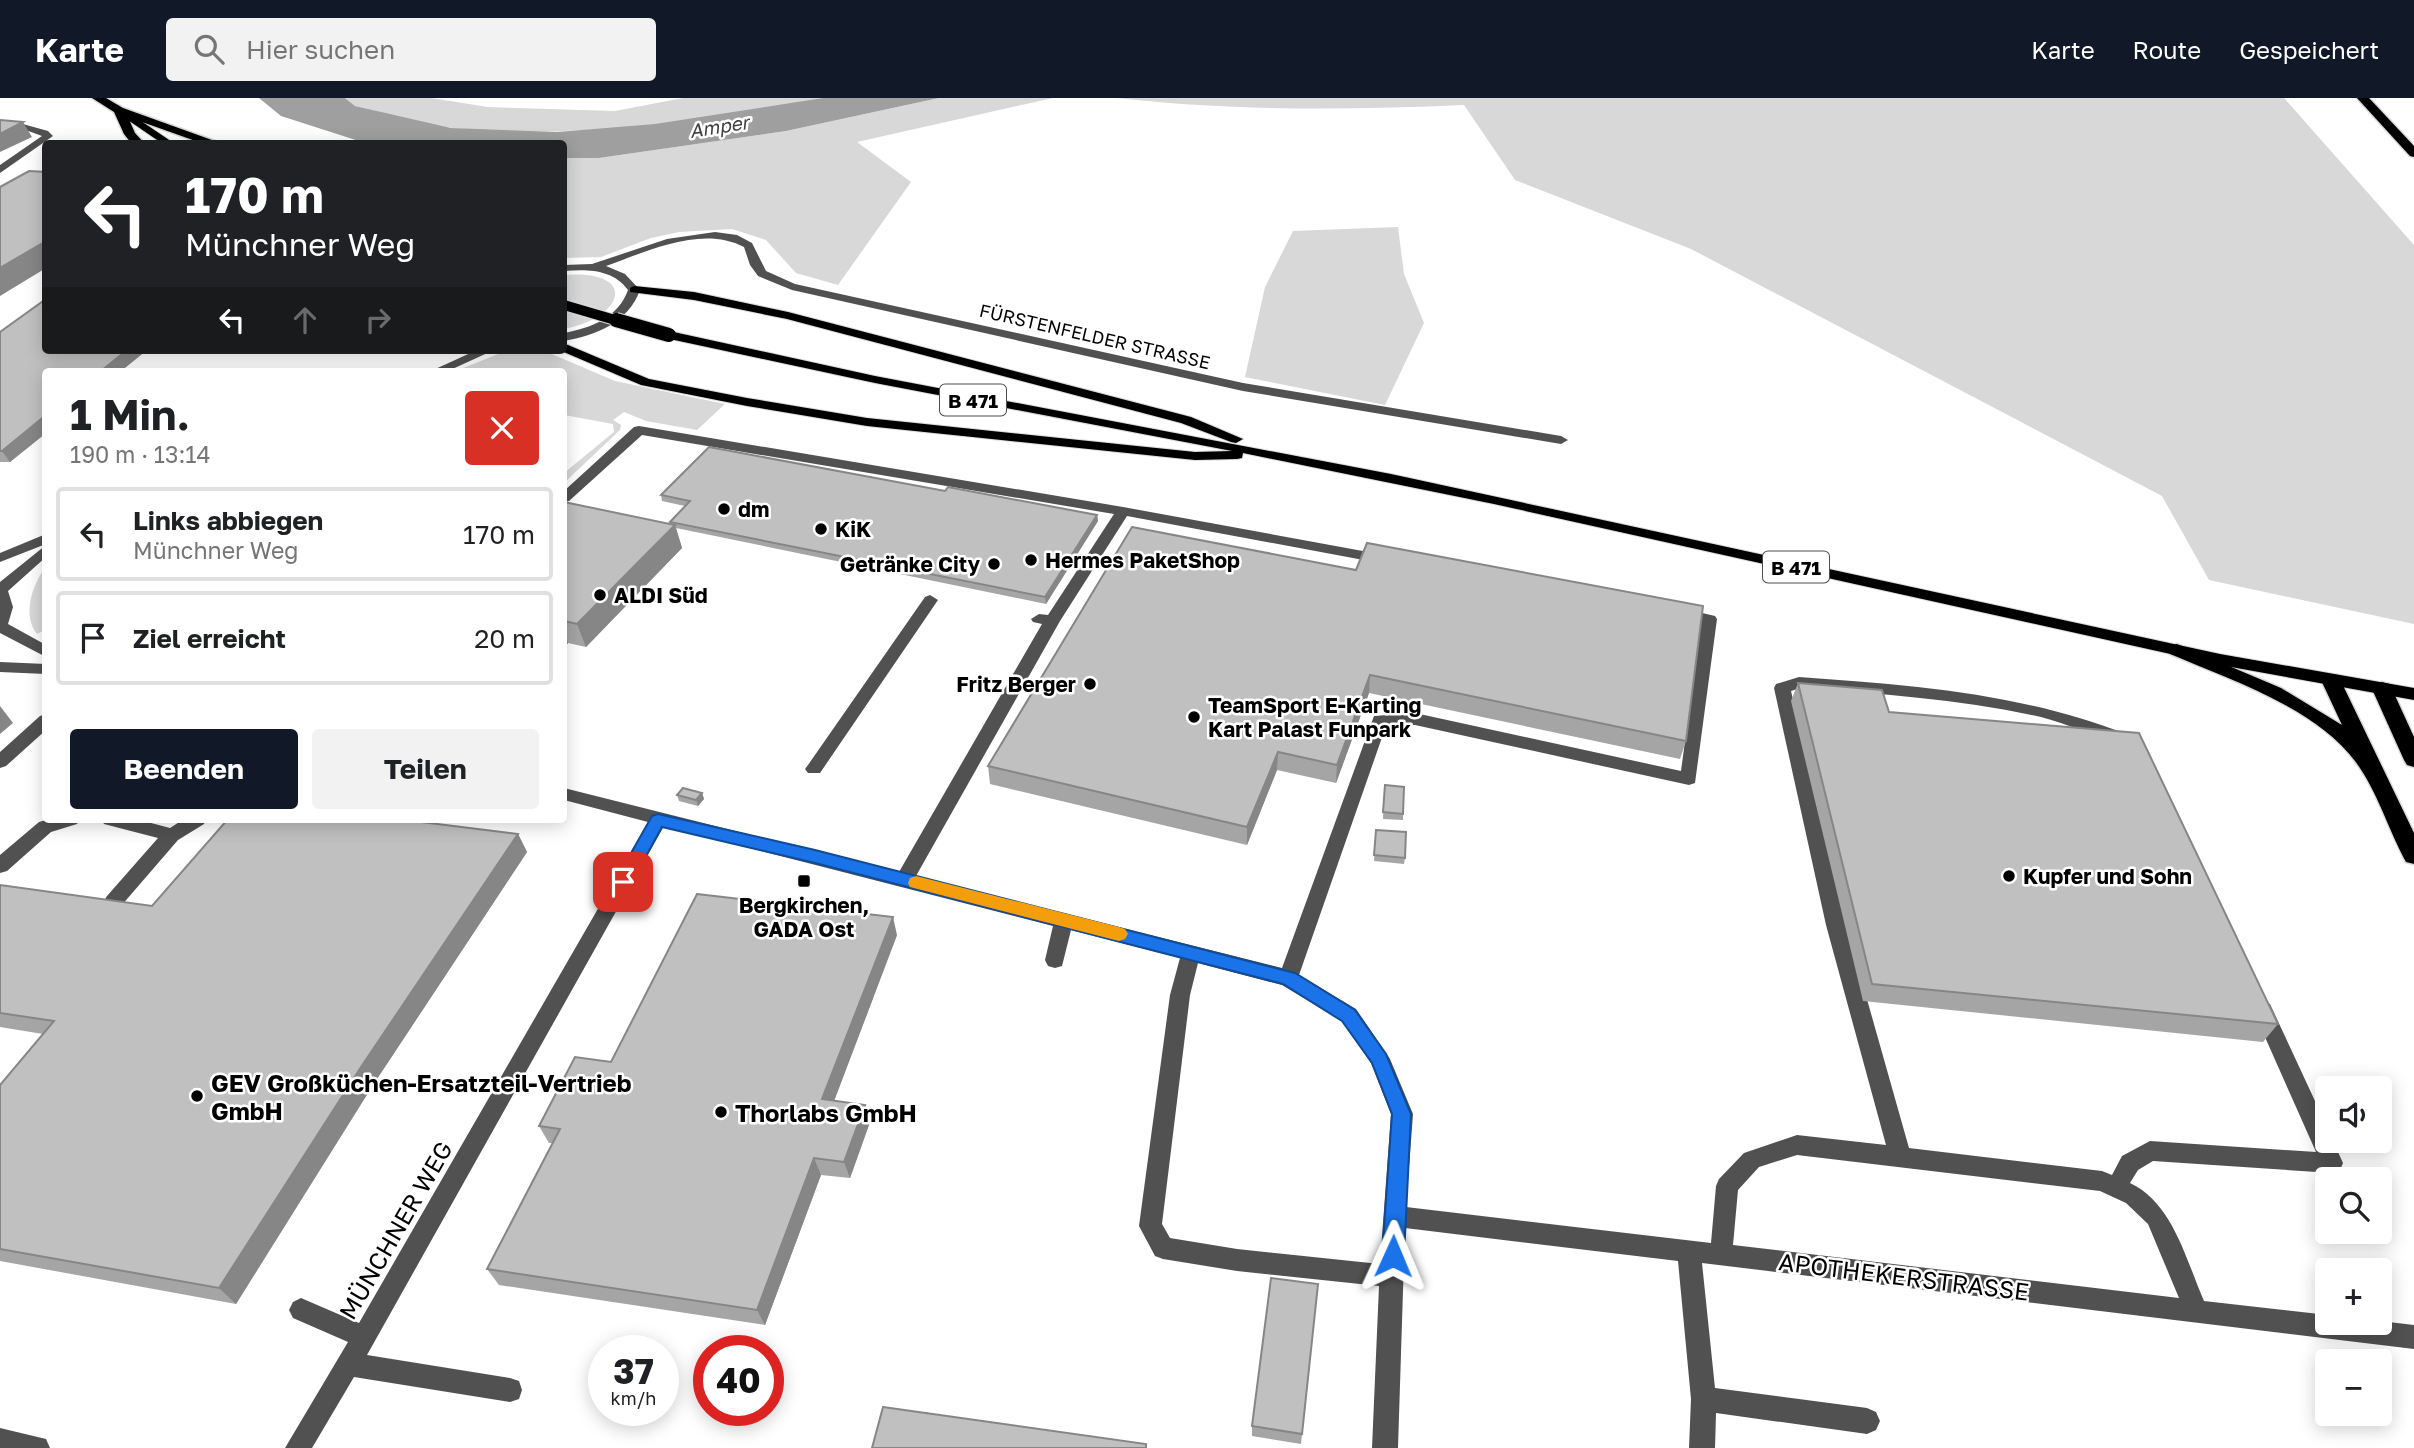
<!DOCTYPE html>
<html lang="de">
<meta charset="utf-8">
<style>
:root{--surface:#fff;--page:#f2f2f2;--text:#202124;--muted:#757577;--line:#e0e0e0;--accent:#111827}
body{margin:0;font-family:"Golos Text",sans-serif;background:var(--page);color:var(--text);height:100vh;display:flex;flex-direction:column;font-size:26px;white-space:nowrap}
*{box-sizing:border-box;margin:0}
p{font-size:23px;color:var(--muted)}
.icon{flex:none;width:38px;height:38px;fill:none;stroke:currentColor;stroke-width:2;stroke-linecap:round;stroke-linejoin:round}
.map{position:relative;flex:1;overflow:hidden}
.drawer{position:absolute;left:42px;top:270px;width:525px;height:455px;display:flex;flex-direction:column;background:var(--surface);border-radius:7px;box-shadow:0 4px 18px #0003}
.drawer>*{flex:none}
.hud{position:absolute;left:42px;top:42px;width:525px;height:214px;border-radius:7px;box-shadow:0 4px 18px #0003;background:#202124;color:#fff;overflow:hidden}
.controls{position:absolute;left:2315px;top:978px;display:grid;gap:14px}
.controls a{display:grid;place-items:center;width:77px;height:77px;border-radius:7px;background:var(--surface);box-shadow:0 4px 18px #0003;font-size:35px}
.speed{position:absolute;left:588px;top:1237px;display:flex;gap:14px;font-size:35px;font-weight:700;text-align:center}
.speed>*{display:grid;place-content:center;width:91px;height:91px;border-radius:50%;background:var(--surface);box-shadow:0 4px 18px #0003;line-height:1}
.speed small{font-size:18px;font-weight:400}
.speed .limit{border:10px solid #d22;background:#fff;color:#111}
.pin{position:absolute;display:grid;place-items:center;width:60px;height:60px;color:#fff;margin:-30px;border-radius:14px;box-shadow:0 4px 10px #0006}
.me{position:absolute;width:77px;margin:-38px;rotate:1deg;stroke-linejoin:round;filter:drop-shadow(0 0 5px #0008)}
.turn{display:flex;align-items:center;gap:24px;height:147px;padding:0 28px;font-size:32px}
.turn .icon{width:91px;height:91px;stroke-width:2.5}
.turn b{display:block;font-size:49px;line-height:60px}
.lanes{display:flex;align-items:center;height:66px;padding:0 28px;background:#0003;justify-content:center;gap:35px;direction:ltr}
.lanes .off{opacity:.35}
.round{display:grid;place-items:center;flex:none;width:74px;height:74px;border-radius:7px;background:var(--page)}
.head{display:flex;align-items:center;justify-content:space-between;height:119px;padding:0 28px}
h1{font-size:42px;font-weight:700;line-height:52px}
.primary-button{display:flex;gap:14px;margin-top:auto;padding:14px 28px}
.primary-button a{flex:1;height:80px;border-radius:7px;background:var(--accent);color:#fff;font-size:28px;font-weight:700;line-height:80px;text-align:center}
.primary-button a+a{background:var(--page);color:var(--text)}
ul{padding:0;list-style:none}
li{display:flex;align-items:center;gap:21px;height:94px;margin:0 14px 10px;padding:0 14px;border:4px solid var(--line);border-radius:7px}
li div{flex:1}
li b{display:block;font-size:26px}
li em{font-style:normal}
header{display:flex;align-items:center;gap:42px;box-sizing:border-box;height:98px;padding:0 35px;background:var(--accent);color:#fff}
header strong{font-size:33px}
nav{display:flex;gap:38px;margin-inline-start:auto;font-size:24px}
.search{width:490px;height:63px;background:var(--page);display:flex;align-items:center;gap:18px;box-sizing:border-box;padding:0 24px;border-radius:7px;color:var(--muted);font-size:26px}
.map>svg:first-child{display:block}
.green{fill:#d8d8d8}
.water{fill:#9f9f9f}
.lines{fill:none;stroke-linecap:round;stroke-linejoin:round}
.major-casing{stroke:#dbdbdb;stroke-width:2}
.highway-casing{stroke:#dbdbdb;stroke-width:3}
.minor{fill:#515151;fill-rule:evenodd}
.major{fill:#000;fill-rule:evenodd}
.highway{fill:#000;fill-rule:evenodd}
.major-bridge-far1-casing{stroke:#dbdbdb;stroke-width:12;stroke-linecap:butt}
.major-bridge-casing{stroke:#dbdbdb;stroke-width:16;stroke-linecap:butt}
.major-bridge-far1{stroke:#000;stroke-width:10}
.major-bridge{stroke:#000;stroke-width:14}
.wall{fill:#a5a5a5}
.shaded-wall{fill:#868686}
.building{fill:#c0c0c0;stroke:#868686;stroke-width:2}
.route{fill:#1a73e8;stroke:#114b97;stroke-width:2}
.slow{fill:#f59e0b}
.poi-dot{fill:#000;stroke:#fff;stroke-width:2.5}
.labels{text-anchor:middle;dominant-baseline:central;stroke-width:5;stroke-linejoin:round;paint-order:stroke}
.far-street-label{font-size:18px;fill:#000;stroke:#fff}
.far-water-label{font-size:19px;font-style:italic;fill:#404040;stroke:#fff}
.shield{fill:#fff;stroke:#4c4c4c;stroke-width:2}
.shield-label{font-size:19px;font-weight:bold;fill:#000}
.poi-label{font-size:21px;font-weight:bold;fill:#000;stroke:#fff;text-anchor:start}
.near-poi-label{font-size:24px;font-weight:bold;fill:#000;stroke:#fff;text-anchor:start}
.near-street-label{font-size:24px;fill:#000;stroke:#fff}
</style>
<header>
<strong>Karte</strong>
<div class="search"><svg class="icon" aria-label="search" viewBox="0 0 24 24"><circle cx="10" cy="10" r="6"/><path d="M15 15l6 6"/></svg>Hier suchen</div>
<nav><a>Karte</a><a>Route</a><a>Gespeichert</a></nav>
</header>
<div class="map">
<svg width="2414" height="1350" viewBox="0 0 2414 1350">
<rect width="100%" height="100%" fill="#fff"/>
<g class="green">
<path d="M345,0H431L488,9L615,13L683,0H823C705,23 573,42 453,30C420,27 387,15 355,8Z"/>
<polygon points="939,0 1053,0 857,44 911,84 838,187 796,175 766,142 732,131 679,134 651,140 601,159 564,160 564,60 599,60 786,33"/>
<path d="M1117,0H2284L2414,147V526L2209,482L2162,398L1691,151L1515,82L1464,7C1347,12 1233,13 1117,0Z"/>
<polygon points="1398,129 1404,176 1424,225 1385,307 1245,279 1265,189 1293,133"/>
<path d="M564,177C638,171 626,219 564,231Z"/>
<polygon points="524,252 547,254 615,283 725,306 697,332 646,323 624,314 613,322 621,327 620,332 564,385 564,375 614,334 613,326 564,317 564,273 456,273 503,254"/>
<path d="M45,470V532L37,536C22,518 32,487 45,470Z"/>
</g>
<polygon class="water" points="259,0 345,0 355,8 451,30 557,34 655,26 823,0 939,0 786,33 599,60 564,60 564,46 365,45 281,18"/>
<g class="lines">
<defs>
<g id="major">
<polygon points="116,10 122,10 175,46 163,46 116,14"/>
<polygon points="634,188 694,194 788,214 1191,319 1243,341 1236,345 1231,344 1181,325 787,221 694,202 630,194 630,190"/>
<polygon points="669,233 875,278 1391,376 2220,556 2414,590 2414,602 2220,567 1494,406 1243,355 1242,360 1237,361 1195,362 867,328 747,308 641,287 559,252 564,252 564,246 568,247 649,281 747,300 867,320 1195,354 1232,353 875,285 665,240 663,237"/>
</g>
<g id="highway">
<polygon points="92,0 106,0 123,10 223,46 204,46 128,19 135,35 145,46 132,46 124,36 114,14"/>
<polygon points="2357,0 2369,0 2414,48 2414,59 2410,58"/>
<path d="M2177,546L2281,590L2342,627L2321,582L2324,577H2338L2414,735V766L2406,764C2388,731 2378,694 2355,663C2316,610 2229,581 2170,556L2167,552L2170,548Z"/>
<polygon points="2382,584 2389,586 2392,591 2414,639 2414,669 2407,667 2404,662 2372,591 2375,586"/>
</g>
</defs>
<use href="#major" class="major-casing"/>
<use href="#highway" class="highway-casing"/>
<g class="minor">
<polygon points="12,23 48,33 53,38 0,75 0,67 42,38 12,27"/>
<path d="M715,134L737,137L752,145L766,173L795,186L1243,285L1561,338L1568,342L1561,346L1243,293L792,192L758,178L750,167L744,149C702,127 648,153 606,168L625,176L640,192C628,225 596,237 564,243V235C591,230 618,220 628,192C613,171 587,171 564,173V167L592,166L667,141Z"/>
<polygon points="477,252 494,252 448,273 431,273"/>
<path d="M639,328L1123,409L1390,458L1392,461L1390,464L1385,466L1127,418L1060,523L916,778L1282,870L1374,618L1415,615L1681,673L1701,524L1675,518L1673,515L1681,510L1715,518L1717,521L1695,685L1689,687L1415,627L1386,628L1299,877L1356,911L1390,961L1413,1016L1406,1109L1711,1145L1716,1088L1719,1081L1744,1055L1797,1037L1886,1047L1826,827L1774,590L1776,586L1799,579C1912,587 2022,595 2128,637L2131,641L2128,645L2122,647C2094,639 2069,626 2041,619C1962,601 1881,596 1800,590L1791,593L1846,827L1909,1050L2102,1073L2112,1077L2122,1058L2150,1043L2316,1054L2253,912L2256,906L2263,904L2270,906L2328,1031V1043H2333L2343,1065L2340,1072L2332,1075L2153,1063L2138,1072L2130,1085C2173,1105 2186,1162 2204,1203L2328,1217V1225L2380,1223L2414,1227V1251L1702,1165L1715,1290L1867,1310L1876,1314L1880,1323L1876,1332L1867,1336L1716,1315L1715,1350H1689L1691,1301L1678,1163L1405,1130L1398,1350H1372L1379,1188L1237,1173L1163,1161L1155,1158L1139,1128L1170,897L1180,860L1071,832L1062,868L1055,870L1048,868L1045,862L1053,828L664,728L367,1257L510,1280L519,1283L522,1292L519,1301L510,1304L354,1279L312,1350H285L348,1244L293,1220L289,1212L293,1204L301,1200L359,1225L648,724L564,702V690L899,774L1042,526L1033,524L1031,521L1039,516L1048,517L1114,416L642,337L569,403L564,404V393L634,329ZM1198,865L1282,887L1342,923L1371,965L1391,1016L1380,1166L1237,1151L1170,1140L1162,1126L1190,897ZM1797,1057L2100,1093L2126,1105L2148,1126L2179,1200L1733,1147L1738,1092L1759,1069Z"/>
<polygon points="46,436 46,446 0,464 0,455"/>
<polygon points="46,447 46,459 8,493 13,509 8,526 46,547 46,559 0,535 0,484"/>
<polygon points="930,497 938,502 820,675 808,675 805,671 808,667 925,499"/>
<polygon points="0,564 46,566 46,576 0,574"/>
<polygon points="46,616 46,632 6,668 0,670 0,654 40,618"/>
<polygon points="49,721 80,721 77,726 51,734 7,773 0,775 0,757 39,724"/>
<polygon points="101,721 136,721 170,730 184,721 207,721 204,726 178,742 121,808 114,810 107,808 104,803 107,798 158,740 104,726"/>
<polygon points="0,1330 46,1341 50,1350 0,1350"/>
</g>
<use href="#major" class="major"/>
<use href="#highway" class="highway"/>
<defs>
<polyline id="major-bridge-far1" points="564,207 622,224"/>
<polyline id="major-bridge" points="616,222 669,237"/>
</defs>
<use href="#major-bridge-far1" class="major-bridge-far1-casing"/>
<use href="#major-bridge" class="major-bridge-casing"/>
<use href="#major-bridge-far1" class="major-bridge-far1"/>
<use href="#major-bridge" class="major-bridge"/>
</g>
<g class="wall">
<polygon points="0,234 46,252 147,252 121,273 46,273 46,335 10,364 0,364"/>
<polygon points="945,393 1097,417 1098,423 1046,506 676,430 682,450 586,549 568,545 564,550 564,404 671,426 670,424 685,408 662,403 661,397"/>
<polygon points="1132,429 1686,643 1680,661 1369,595 1336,685 1277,672 1247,747 990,686 988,668"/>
<polygon points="1798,585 1889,614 2278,926 2263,944 1863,903 1791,603"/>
<polygon points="1384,693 1403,716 1403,722 1383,721"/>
<polygon points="702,695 704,701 698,708 679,703 677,697"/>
<polygon points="228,721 434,721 436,726 518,736 527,754 373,987 236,1206 0,1163 0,987 43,936 0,929 0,787 152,808"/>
<polygon points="1376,732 1405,760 1404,766 1374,763"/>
<polygon points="897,837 834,1003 865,1007 870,1024 850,1080 821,1077 765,1227 499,1187 487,1171 553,1045 549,1045 539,1028 611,964"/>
<polygon points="1318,1186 1301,1346 1252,1338 1252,1328"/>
</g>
<g class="shaded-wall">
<polygon points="23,24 32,39 0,54 0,36"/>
<polygon points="46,143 46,170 0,198 0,170"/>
<polygon points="127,252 147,252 121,273 101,273"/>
<polygon points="46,317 46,335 10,364 2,353"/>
<polygon points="1097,417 1098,423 1046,506 1045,499"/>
<polygon points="675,427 682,450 586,549 577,526"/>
<polygon points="564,533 568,545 564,550"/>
<polygon points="1370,577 1369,595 1336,685 1337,667"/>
<polygon points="0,608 13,625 0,636"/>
<polygon points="1278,654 1277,672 1247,747 1247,729"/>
<polygon points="702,695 704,701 698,708 696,702"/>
<polygon points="423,721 434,721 439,731 421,724"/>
<polygon points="518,736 527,754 373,987 236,1206 219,1190 361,969"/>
<polygon points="893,819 897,837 828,1019 822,1001"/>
<polygon points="865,1007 870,1024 850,1080 844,1064"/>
<polygon points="814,1060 821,1077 765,1227 757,1212"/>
</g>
<g class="building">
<polygon points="0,22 23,24 0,36"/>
<polygon points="29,73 46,74 46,143 0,170 0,89"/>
<polygon points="46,201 46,252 127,252 101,273 46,273 46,317 2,353 0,353 0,234"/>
<polygon points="709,349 945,393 948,389 1097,417 1045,499 670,424 690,403 661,397"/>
<polygon points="564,404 675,427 577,526 564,523"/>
<polygon points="1132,429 1356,472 1367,445 1703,508 1686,643 1370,577 1337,667 1278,654 1247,729 988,668"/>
<polygon points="1798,585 1882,592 1889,614 2139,635 2278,926 1872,886"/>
<polygon points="1385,687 1404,689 1403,716 1383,714"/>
<polygon points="683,690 702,695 696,702 677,697"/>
<polygon points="228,721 423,721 421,724 518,736 361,969 219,1190 0,1151 0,987 54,923 0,915 0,787 152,808"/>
<polygon points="1376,732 1406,734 1405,760 1374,757"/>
<polygon points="697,796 893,819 822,1001 865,1007 844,1064 814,1060 757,1212 487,1171 560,1031 539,1028 575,959 611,964"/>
<polygon points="1271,1180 1318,1186 1302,1336 1252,1328"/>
<polygon points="883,1309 1146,1346 1146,1350 872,1350"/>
</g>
<polygon class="route" points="658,716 815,752 1295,875 1355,912 1386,956 1411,1016 1404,1158 1400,1165 1393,1168 1386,1165 1382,1158 1392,1016 1372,965 1342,923 1283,886 815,765 662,729 629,789 617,789 614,784 617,780 652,718"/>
<polygon class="slow" points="916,778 1119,829 1125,831 1128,836 1125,841 1119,843 910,789 908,785 910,780"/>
<g class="poi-dot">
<circle cx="724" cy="411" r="7"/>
<circle cx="821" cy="431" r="7"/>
<circle cx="1031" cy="462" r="7"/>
<circle cx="994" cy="466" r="7"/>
<circle cx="600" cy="497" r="7"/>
<circle cx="1090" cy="586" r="7"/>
<circle cx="1194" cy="619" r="7"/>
<circle cx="2009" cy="778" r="7"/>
<rect x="797" y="776" width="14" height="14" rx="3.5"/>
<circle cx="197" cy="998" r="7"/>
<circle cx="721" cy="1014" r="7"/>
</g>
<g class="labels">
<g class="far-street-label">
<text transform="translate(1095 238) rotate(13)">FÜRSTENFELDER STRASSE</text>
</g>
<g class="far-water-label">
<text transform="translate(719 28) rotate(-9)">Amper</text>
</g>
<g class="shield">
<rect x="940" y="286.5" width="66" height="31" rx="5"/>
<rect x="1763" y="453.5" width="66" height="31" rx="5"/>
</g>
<g class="shield-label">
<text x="973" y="302">B 471</text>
<text x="1796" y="469">B 471</text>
</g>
<g class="poi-label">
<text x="738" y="411">dm</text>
<text x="835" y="431">KiK</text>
<text x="1045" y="462">Hermes PaketShop</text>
<text x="980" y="466" text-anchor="end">Getränke City</text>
<text x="614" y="497">ALDI Süd</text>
<text x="1076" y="586" text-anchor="end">Fritz Berger</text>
<text x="1208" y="607">TeamSport E-Karting<tspan x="1208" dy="24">Kart Palast Funpark</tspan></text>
<text x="2023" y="778">Kupfer und Sohn</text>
<text x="804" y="807" text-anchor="middle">Bergkirchen,<tspan x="804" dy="24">GADA Ost</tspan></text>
</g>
<g class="near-poi-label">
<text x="211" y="984">GEV Großküchen-Ersatzteil-Vertrieb<tspan x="211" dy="28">GmbH</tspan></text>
<text x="735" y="1014">Thorlabs GmbH</text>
</g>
<g class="near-street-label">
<text transform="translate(395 1132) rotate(-60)">MÜNCHNER WEG</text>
<text transform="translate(1904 1178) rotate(7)">APOTHEKERSTRASSE</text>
</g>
</g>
</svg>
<div class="controls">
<a><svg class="icon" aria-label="sound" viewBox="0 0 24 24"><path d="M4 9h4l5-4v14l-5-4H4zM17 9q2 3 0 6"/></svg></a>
<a><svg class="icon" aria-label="search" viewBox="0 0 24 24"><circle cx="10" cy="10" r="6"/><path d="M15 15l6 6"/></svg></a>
<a>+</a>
<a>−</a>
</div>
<div class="speed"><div>37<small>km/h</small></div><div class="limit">40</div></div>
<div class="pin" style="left:623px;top:784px;background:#d93025"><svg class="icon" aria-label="arrive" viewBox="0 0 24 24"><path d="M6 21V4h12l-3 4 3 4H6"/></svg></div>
<svg class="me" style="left:1393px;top:1158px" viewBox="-20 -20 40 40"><path d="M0-17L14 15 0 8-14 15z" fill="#1a73e8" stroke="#fff" stroke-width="4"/></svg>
<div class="hud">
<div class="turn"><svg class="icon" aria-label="left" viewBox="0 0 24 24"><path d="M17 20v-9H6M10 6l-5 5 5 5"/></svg><div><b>170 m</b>Münchner Weg</div></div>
<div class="lanes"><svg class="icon" aria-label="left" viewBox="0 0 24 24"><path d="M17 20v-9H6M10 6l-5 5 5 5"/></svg><svg class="icon off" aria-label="ahead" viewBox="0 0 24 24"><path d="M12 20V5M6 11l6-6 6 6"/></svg><svg class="icon off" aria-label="right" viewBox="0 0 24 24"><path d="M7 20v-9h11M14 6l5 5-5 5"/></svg></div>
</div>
<section class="drawer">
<div class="head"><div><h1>1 Min.</h1><p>190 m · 13:14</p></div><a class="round" style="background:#d93025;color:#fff"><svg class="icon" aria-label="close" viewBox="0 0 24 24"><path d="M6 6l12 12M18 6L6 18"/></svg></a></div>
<ul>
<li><svg class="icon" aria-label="left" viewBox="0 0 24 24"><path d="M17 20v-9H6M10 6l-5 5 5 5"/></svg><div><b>Links abbiegen</b><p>Münchner Weg</p></div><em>170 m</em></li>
<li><svg class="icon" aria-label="arrive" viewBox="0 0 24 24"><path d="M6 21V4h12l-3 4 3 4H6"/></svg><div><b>Ziel erreicht</b></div><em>20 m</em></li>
</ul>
<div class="primary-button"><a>Beenden</a><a>Teilen</a></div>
</section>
</div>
